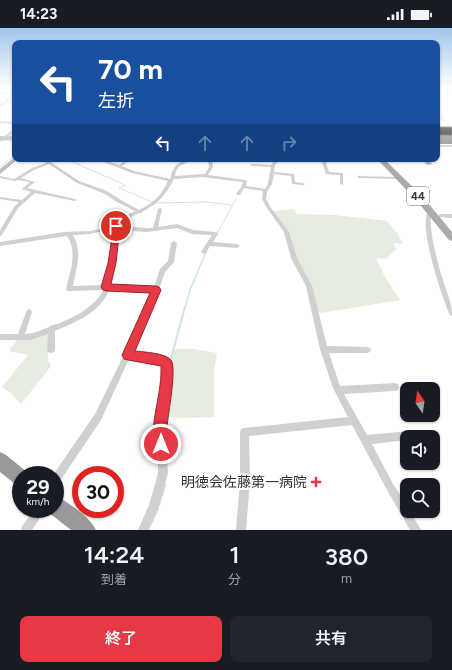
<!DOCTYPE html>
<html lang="ja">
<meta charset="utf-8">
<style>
:root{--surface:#171b24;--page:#20242c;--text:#f1f3f6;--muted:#9ea1a6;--accent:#e63946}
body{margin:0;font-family:Figtree,"Noto Sans JP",sans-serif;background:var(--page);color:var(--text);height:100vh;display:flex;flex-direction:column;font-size:15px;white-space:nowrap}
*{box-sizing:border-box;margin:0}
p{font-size:13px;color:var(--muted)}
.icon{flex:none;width:22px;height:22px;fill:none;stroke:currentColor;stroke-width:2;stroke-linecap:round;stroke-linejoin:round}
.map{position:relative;height:502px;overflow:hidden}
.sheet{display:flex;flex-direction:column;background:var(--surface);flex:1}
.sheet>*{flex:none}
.hud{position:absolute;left:12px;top:12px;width:428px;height:122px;border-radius:8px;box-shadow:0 1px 3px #0004;background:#1a4fa0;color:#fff;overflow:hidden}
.needle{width:26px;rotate:347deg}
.fabs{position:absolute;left:400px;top:354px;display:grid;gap:8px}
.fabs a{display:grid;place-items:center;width:40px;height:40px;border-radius:8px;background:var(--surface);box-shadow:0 1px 3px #0004;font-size:20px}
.speed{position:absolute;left:12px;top:438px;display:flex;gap:8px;font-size:20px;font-weight:700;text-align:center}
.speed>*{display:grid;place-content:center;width:52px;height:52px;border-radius:50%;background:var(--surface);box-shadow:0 1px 3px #0004;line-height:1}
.speed small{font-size:10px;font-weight:400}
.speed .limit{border:6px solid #d22;background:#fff;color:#111}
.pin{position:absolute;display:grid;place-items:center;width:34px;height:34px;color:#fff;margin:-17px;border:2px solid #fff;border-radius:50%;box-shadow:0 1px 4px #0007}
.me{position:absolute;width:44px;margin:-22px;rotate:0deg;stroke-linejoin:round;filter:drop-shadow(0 0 3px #0008)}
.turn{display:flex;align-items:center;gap:14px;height:84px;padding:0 20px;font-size:18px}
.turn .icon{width:52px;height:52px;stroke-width:2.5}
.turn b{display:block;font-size:28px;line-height:34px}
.lanes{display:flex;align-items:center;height:38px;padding:0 20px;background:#0003;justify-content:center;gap:20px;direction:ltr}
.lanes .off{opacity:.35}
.eta{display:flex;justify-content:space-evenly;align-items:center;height:68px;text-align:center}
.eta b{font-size:24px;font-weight:600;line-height:28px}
.cta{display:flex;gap:8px;margin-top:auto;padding:8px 20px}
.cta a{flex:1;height:46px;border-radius:8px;background:var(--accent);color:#fff;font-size:16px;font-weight:600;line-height:46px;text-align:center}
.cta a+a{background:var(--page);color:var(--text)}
.status{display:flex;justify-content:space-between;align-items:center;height:28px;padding:0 20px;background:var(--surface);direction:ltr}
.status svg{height:11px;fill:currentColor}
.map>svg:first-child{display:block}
.green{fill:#e6ecdf}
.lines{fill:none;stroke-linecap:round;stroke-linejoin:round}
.stream-far3{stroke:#cfe2ee;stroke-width:1}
.stream-far2{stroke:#cfe2ee;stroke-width:1.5}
.stream-far1{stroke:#cfe2ee;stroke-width:2}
.stream{stroke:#cfe2ee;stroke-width:2.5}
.street{fill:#d0d0d0;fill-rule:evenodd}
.secondary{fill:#bdbdbd;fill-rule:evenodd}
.primary{fill:#ababab;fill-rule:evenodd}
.highway{fill:#9a9a9a;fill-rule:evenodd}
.wall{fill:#8c8c8c}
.building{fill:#1a1a1a;stroke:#5f5f5f}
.route{fill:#e63946;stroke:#96252e}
.poi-dot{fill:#e63946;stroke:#fff;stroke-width:1.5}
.labels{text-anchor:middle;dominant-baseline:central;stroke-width:4;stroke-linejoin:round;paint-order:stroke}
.shield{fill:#fff;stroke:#707070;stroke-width:1}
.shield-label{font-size:11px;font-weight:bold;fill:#333}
.near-poi-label{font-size:14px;fill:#333;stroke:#fff;text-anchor:end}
</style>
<div class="status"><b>14:23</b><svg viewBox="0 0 49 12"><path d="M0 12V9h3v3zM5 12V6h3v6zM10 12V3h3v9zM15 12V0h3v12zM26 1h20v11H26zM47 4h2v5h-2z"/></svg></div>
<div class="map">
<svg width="452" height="502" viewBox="0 0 452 502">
<rect width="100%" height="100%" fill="#fff"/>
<g class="green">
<polygon points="294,181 297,186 334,187 387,193 398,206 403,216 394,215 396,221 386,231 376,230 385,249 400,272 321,285 318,284 295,230 290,208 272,183"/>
<polygon points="48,304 48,333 51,338 21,376 12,366 2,359 28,327 9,323 18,311"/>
<path d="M174,321H193L217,325L214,344V389L179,390L167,389C166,381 170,374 171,366C173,351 169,336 174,321Z"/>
</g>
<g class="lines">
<g class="stream-far3">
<polyline points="437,86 452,100"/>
<polyline points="0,112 15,113"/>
<polyline points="66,131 125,157 119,160 152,174"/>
<polyline points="0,139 15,127"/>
<polyline points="156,175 207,174 231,177"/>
<polyline points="218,204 236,171"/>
</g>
<g class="stream-far2">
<polyline points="216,207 218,203"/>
<polyline points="185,280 190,262 206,224"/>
</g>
<g class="stream-far1">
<polyline points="170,334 185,279"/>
<polyline points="167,378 170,365 171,340"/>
</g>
<g class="stream">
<polyline points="167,380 168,377"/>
<polyline points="159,476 165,457"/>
<polyline points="148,502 158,480"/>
</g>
<g class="street">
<polygon points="0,64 15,65 15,67 8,72 15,74 15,76 10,74 0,78 0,76 7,73 5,73 5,71 12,67 0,66"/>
<polygon points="0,93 15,94 15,96 0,95"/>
<polygon points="14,101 15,101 15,104 0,114 0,111"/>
<rect x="437" y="117" width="15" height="2"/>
<path d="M41,131H46L79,153L107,163L121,172L139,182C154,174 161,168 168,153L132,145L96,131H101L119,137L127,131H131L122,138L134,143L170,151C171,148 171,145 173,142C176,135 185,131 192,131C184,139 178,133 175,148L205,146L209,139L208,131H212L213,139L208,147L245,152L247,153L246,158L265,161L268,156L271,139L252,138L250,137L252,136L271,137L274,134L241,132L239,131L275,132L280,131L275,137L274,144L294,146L295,154L303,155L305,156L303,157L292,156L291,148L274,146L272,156L267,164L266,171L271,180L289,204L297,230L312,258L327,318L367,319L370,320L371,322L370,324L367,325H329L340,358L395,355L398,356L399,359L398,362L395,363L344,366L367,407L420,402L423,403L424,406L423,409H407V412L372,416L393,456L407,477V483H410L421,502H410L387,462L352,397L249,408L250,453L246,502H236L240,453V404L241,401L244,400L348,389L333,360L320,321L306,258L291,230L284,204L267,180L262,171L263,163L244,160L240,167H238L236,166L242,158L243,154L202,149L174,151C165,168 159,175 142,184V185H139L118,196V198L147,200H153L158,181L160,180L162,181L158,199L177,196L193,202L215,204L218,206L213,214L237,216L240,218L237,220L210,218L206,225L204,226L201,224L212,207L192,206L177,200L147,204L118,202L115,237L110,257L154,259L160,241L168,233L171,215L174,213L177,215L174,234L165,244L159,262L133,324L164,329L170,333L171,336L165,399L168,445L159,478L148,502H138L149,477L158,445L157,399L163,341V337L162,336L129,331L101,392L58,456L55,458V447H53L95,386L135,304L152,264L109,262C101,284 76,294 55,303V322L54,324L51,325L48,324L47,322L48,306L30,312H0V306H18L27,282L29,281L31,282L32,284L25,306C34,306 41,302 49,299L50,298C67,294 96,279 103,262L69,263H67L66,261C70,244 78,224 67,208L0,218V214L64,204L90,203L100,201L135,183L117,174L103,165L77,155L49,136L34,142L21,150L35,154L27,160L75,171L77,172L75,173L35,165L18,180L2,207L0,208V202L14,179L19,174L0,171V169L22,172L31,164L22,161L30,154L19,152L15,153L0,150V148L14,151L32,140L46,135ZM113,198L109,237L104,257L73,258C76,241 83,223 73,207C88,207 100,205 113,198Z"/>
<polygon points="321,131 325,131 329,144 343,145 343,157 340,156 340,147 326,146"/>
<polygon points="358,148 400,149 402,150 400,151 359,150 358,150"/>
<path d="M427,186H435L437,187L435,188H431C429,204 438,236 443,252C447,265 452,274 452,288L450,287C442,270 420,202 427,186Z"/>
<polygon points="440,186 452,186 452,190 438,189 438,188"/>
<polygon points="35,481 46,481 32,502 21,502 22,498"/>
</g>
<g class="secondary">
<rect x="437" y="61" width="15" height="2"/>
<rect x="0" y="108" width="15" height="4"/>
<polygon points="15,129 15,131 18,131 17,132 0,146 0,141"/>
<polygon points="422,131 428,131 432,136 427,137"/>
</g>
<polygon class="primary" points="377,131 384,131 423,169 452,204 452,213 449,212 417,173"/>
<g class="highway">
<polygon points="0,424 6,427 27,444 29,447 21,447 21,459 15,456 0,444"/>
<path d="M55,468C67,473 91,490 96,502H71L48,484L47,481H55Z"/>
</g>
</g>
<rect class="wall" x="437" y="99" width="15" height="17"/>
<polygon class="building" points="437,99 452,99 452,107 438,107 437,106"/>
<linearGradient id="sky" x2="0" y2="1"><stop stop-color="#9ec6ea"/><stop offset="0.46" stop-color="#fff"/><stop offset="1" stop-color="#fff" stop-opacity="0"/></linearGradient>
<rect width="452" height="131" fill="url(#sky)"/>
<path class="route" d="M114,196H119L120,198L116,235L111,256L156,258L159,259L161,262L135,323C143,324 166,325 171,332C177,341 168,386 167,399C167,407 169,413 166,421L161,423L156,421C149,402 158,377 160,357C161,351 161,345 161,338L128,332L124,331L122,327L150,265L106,263L103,262L101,259L108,235Z"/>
<path class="poi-dot" d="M314 448h4v4h4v4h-4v4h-4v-4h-4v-4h4z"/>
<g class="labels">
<rect class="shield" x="407" y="159" width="22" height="18" rx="3"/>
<g class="shield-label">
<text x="418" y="168">44</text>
</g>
<g class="near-poi-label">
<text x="307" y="454">明徳会佐藤第一病院</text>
</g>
</g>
</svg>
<div class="fabs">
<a><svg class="needle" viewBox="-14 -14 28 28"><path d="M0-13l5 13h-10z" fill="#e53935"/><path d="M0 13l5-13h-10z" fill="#9ea1a6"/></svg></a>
<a><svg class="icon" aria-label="sound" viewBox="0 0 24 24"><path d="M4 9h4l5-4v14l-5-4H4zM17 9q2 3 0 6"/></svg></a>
<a><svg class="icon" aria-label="search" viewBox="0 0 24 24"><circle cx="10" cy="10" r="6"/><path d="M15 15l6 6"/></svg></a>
</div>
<div class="speed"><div>29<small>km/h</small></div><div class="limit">30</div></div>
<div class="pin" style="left:116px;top:198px;background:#d93025"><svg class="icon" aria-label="arrive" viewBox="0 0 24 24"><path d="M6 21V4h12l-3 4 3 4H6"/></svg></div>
<svg class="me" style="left:161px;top:416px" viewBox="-20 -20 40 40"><circle r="17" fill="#e63946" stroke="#fff" stroke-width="3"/><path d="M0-11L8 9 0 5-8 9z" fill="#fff"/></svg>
<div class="hud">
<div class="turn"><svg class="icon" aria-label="left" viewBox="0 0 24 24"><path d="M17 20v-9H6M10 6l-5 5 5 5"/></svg><div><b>70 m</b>左折</div></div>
<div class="lanes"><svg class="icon" aria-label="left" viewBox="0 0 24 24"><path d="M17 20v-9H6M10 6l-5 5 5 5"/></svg><svg class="icon off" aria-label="ahead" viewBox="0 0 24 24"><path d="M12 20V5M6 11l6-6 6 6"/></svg><svg class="icon off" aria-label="ahead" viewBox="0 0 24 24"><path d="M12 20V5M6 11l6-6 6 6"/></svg><svg class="icon off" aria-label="right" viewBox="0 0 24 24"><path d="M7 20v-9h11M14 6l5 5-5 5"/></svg></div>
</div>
</div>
<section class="sheet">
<div class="eta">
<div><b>14:24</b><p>到着</p></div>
<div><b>1</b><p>分</p></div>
<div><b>380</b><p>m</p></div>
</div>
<div class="cta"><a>終了</a><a>共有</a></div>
</section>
